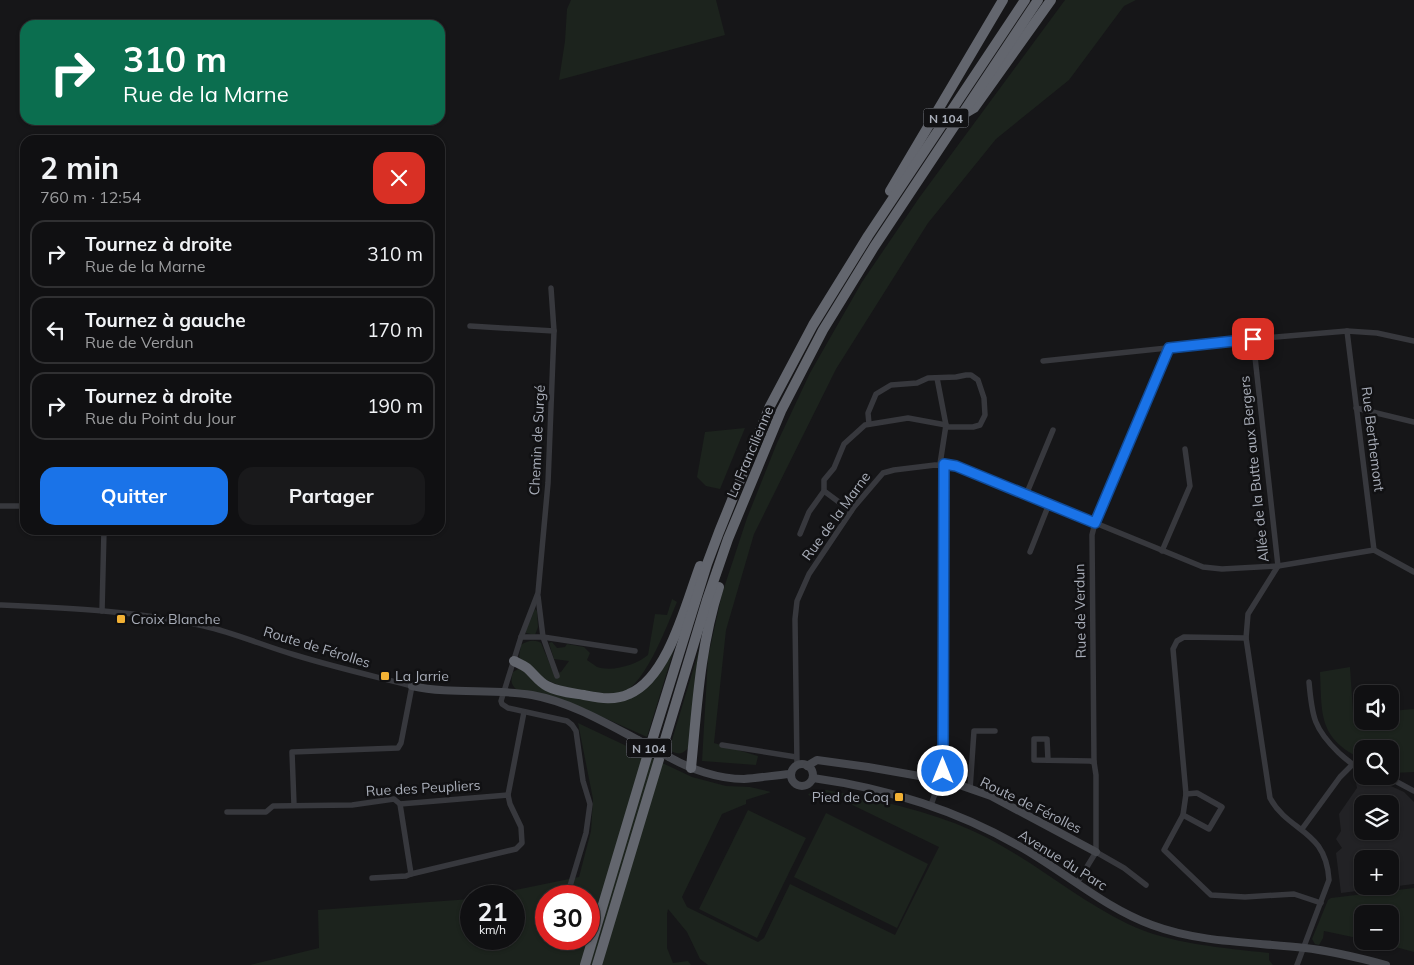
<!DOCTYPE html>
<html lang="fr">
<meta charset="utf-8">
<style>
:root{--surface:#101012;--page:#19191b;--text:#f1f3f6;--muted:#9c9d9f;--line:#303032;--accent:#1a73e8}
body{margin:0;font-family:Mulish,sans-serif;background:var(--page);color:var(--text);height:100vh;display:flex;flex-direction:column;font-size:19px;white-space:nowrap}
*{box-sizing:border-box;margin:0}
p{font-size:16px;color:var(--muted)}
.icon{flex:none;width:28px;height:28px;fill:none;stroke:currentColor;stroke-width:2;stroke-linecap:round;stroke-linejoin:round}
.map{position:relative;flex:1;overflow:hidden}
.drawer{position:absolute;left:20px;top:135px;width:425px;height:400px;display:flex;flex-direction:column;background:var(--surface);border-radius:15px;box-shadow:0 1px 4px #0004,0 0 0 1px var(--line)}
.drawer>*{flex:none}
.top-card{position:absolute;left:20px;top:20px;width:425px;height:105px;border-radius:15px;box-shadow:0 1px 4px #0004,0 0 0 1px var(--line);background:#0b6e4f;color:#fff;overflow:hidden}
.tools{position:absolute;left:1354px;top:685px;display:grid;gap:10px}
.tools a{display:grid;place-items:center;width:45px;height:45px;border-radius:10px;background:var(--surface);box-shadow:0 1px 4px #0004,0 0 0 1px var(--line);font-size:25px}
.speed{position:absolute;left:460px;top:885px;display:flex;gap:10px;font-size:25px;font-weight:700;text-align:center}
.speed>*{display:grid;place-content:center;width:65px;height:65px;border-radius:50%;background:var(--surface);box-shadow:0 1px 4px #0004,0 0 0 1px var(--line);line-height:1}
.speed small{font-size:12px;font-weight:400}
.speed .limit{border:8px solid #d22;background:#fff;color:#111}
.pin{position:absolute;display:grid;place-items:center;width:42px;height:42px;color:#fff;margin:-21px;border-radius:10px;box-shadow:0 2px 8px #0006}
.me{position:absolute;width:55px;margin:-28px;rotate:0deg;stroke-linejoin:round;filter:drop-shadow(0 0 4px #0008)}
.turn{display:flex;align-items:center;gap:18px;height:105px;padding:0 20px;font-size:22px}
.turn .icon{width:65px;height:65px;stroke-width:2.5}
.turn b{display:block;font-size:35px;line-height:42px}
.round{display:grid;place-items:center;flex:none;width:52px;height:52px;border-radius:15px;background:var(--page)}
.overview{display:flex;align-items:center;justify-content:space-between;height:85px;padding:0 20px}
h1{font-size:30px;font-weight:700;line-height:38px}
.cta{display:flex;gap:10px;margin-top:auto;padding:10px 20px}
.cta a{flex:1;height:58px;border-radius:15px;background:var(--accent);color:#fff;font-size:20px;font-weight:700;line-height:58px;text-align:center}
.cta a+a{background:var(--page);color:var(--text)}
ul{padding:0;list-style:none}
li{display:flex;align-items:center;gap:15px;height:68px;margin:0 10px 8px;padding:0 10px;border:2px solid var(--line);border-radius:15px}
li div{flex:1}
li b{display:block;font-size:19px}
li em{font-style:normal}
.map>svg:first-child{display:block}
.built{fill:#222225;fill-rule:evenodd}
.green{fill:#1c231d;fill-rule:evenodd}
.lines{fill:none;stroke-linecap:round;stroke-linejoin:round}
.street{stroke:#37383d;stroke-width:5.5}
.secondary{stroke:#45474d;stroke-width:8}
.highway{stroke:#63666e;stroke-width:10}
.secondary-bridge{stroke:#45474d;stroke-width:8}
.route-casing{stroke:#114b97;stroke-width:12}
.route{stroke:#1a73e8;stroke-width:9}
.poi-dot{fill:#f2b134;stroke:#111113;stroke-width:2}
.labels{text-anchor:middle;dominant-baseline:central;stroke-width:5;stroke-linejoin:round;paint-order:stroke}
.shield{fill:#111113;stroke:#7b7e86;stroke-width:1}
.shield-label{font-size:12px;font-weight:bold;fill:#a8adb8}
.street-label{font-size:14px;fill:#a8adb8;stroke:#111113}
.poi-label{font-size:14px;fill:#a8adb8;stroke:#111113;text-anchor:start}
</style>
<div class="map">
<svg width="1414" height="965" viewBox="0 0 1414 965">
<rect width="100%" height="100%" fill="#161618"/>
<path class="built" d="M1354,772L1362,774V776L1371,777L1404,792L1414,802V884L1341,893L1336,853L1342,848L1336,839L1341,831L1339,814L1357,788ZM1362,804H1390V831H1362ZM1362,859H1390V886H1362Z"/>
<g class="green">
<polygon points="571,0 716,0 725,35 559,80 565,41 567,9"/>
<polygon points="1065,0 1136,0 1124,6 1069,80 996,139 928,223 836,369 754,534 726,630 714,743 758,756 756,765 702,761 708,657 722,594 747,518 777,443 810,373 862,282 919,198"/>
<polygon points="745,428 720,489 706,486 697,477 705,432"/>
<path d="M672,599L677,602C667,625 643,693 616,695C604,696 589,691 578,690C555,686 533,676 519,657L521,645C526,641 535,639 541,643L554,674L561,672L569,661L554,659L549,643L552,642L557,648L565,647L567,644L584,647L590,653L587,660C590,662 594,665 597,667C613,672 636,665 648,655L655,614L667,615Z"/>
<polygon points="535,609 537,611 538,627 535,635 526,633 526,630"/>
<path d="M702,640L688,748C681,756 677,754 669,750Z"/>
<path d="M674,649L647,737L569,702L517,690C510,684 511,680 513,672L520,668L539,684L621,700Z"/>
<path d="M1350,667L1353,712L1362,713V721H1390V711L1414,709V772L1393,773L1390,772V749H1362V759C1318,738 1322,714 1320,672Z"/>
<path d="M578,723L692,777L726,786L750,787L771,792L746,800V804L722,814L682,897L687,907L758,942L764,938L790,884L895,935L939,847L838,798C833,798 828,796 824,797C816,798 813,800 808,794L820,790H827C877,800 927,810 973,831C1028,856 1074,898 1128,924C1169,944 1225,948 1269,953V960L1273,965H708L700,959L687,932L668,909L667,914V948L673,963L688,961L691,965H250L319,948L318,910L471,899V939H514V896H486L579,877L591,831L593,799ZM546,896H589V939H546Z"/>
<polygon points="748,810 806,838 757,938 699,909"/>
<polygon points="826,813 928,864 897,928 794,877"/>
<polygon points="1414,888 1414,952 1373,941 1390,941 1390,914 1362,914 1362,939 1324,931 1323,938 1319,945 1315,944 1312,939 1328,900 1331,898"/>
</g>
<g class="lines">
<g class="street">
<polyline points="551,288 554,331 548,483 538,593 521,637 501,701 502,704 508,708 567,721 572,725 576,731 583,781 590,804 586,833 570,886"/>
<polyline points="470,326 554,331"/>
<polyline points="1347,331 1374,550"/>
<path d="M1253,339L1278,566L1248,614L1246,638L1270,798C1289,833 1326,829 1329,880L1297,965"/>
<polyline points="1043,361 1253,339 1347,331 1377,333 1414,341"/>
<polyline points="937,378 946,425 940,464"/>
<polyline points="1356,408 1414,422"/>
<polyline points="869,424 868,413 876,394 891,385 917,383 928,378 956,377 966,375 971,375 978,380 984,398 985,415 980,425 973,427 946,427"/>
<polyline points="1026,495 1053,430"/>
<polyline points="0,506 25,506"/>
<polyline points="851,511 824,491 824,480 834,468 844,444 865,425 908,418 946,425"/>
<polyline points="800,534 809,512 824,491"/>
<polyline points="1162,551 1190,486 1185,449"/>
<polyline points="1030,552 1049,504"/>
<polyline points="538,596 543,637 557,676"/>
<path d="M0,605C68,608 138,611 204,626C235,633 264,646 295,655C334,667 373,676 412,686L401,743L398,748L292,752L294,805"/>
<polyline points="102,611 104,530"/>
<polyline points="521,637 543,637 635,651"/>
<polyline points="1246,638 1184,637 1177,641 1173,649 1186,794 1183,815 1164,850 1211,895 1245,897 1294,894 1321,903"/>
<path d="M1309,682C1312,717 1314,729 1339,753C1347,760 1352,765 1362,768"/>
<polyline points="722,745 796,757"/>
<polyline points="1048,760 1047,739 1034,739 1034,760 1090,761 1094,762"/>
<polyline points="797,765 795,619 797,601 809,574 854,507 883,473 894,470 935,465 956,466 1203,567 1222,569 1278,566 1374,550 1414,572"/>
<polyline points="1386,776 1414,791"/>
<polyline points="970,789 974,731 995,731"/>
<polyline points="400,804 411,874 516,849 522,843 521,827 510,804 508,795 524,712"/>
<polyline points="931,805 943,771 944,464"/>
<polyline points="227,812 266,812 273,806 352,805 394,799 400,804 508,795"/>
<polyline points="1183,815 1209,829 1222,807 1197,793 1186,794"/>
<polyline points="1302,829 1340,777 1352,765"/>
<polyline points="1096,852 1124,868 1146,885"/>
<polyline points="372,878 406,876 411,874"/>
<polyline points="1077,883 1096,852 1096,775 1094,762 1092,535 1095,523 1169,348"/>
</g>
<g class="secondary">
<path d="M412,686C452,695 492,688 532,695C570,702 604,722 638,740"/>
<path d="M669,757C690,769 718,779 744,779C759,778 775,775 791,774"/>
<circle cx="802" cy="775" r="11"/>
<polyline points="807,766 817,760 868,767 948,781 991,796 1096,852"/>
<path d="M813,778C885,788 956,810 1019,846C1064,871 1103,907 1152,925C1200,943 1254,942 1305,948C1332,951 1360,958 1386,965"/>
</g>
<g class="highway">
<polyline points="962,115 974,108 1051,0"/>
<polyline points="890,191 1003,0"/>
<path d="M514,661C518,663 523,665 527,668C534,674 539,682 547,686C558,692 572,693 584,695C600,698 614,701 629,694C668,678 686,603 700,566"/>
<path d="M691,768C697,706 700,647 719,587"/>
<polyline points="585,965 650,747 707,564 719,532 770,406 813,325 868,236 1025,0"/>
<polyline points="597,965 707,600 728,539 781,411 823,330 874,247 1038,0"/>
</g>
<polyline class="secondary-bridge" points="638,740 669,757"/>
</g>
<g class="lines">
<defs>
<polyline id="route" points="943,771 944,464 956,466 1095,523 1169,348 1253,339"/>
</defs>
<use href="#route" class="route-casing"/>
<use href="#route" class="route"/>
</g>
<g class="poi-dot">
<rect x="116" y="614" width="10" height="10" rx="2.5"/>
<rect x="380" y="671" width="10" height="10" rx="2.5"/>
<rect x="894" y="792" width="10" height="10" rx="2.5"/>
</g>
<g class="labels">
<g class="shield">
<rect x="923.5" y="108.5" width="45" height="19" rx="4"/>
<rect x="626.5" y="738.5" width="45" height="19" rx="4"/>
</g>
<g class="shield-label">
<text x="946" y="118">N 104</text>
<text x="649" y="748">N 104</text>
</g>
<g class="street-label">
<text transform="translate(1373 439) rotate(83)">Rue Berthemont</text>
<text transform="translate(537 440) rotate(-87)">Chemin de Surgé</text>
<text transform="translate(750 452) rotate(-67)">La Francilienne</text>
<text transform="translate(1254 469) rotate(-96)">Allée de la Butte aux Bergers</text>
<text transform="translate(836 516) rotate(-54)">Rue de la Marne</text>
<text transform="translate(1080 611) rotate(-91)">Rue de Verdun</text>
<text transform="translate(317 647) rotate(17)">Route de Férolles</text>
<text transform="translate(423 788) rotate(-3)">Rue des Peupliers</text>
<text transform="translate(1031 805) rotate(26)">Route de Férolles</text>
<text transform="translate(1063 860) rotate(32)">Avenue du Parc</text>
</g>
<g class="poi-label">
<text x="131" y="619">Croix Blanche</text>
<text x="395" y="676">La Jarrie</text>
<text x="889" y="797" text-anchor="end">Pied de Coq</text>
</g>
</g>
</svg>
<div class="tools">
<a><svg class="icon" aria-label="sound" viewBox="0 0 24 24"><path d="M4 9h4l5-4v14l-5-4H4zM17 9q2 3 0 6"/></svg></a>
<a><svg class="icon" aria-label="search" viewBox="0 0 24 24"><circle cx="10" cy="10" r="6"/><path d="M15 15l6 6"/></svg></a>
<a><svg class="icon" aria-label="layers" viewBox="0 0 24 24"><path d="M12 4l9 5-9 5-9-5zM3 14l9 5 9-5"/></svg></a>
<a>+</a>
<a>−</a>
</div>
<div class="speed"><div>21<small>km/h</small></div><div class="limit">30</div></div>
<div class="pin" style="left:1253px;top:339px;background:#d93025"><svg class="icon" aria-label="arrive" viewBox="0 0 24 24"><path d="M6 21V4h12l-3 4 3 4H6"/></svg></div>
<svg class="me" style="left:943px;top:771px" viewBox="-20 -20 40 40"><circle r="17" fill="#1a73e8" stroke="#fff" stroke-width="3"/><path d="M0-11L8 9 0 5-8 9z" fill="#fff"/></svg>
<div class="top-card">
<div class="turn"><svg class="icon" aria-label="right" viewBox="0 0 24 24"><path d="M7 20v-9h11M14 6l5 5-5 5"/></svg><div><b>310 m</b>Rue de la Marne</div></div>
</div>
<section class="drawer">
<div class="overview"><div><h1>2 min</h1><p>760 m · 12:54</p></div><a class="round" style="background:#d93025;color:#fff"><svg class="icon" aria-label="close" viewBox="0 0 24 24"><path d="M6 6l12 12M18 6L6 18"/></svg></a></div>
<ul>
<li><svg class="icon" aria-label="right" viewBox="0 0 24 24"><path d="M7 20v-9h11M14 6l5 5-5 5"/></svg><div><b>Tournez à droite</b><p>Rue de la Marne</p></div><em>310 m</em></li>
<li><svg class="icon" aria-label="left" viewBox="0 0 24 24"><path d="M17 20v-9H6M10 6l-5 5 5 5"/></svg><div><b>Tournez à gauche</b><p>Rue de Verdun</p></div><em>170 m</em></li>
<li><svg class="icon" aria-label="right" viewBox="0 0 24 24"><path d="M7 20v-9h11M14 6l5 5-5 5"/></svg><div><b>Tournez à droite</b><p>Rue du Point du Jour</p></div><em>190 m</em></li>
</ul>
<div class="cta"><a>Quitter</a><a>Partager</a></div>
</section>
</div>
